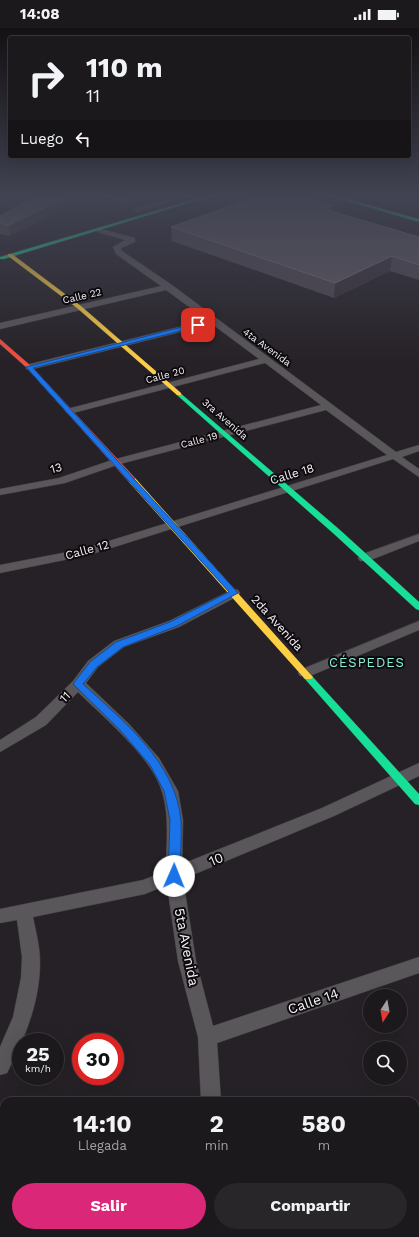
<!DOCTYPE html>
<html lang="es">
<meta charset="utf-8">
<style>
:root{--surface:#1c191c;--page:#292629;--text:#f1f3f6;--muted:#a0a0a3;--line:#3a383b;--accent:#db2777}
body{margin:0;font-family:"Work Sans",sans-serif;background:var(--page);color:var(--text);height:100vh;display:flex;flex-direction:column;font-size:15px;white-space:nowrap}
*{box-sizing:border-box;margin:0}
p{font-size:13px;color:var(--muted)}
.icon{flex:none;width:22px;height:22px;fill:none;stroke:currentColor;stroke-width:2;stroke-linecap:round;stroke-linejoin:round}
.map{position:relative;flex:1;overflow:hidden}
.side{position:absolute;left:0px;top:1069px;width:419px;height:140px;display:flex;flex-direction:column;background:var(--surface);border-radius:12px 12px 0 0;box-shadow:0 4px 16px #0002,0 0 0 1px var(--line)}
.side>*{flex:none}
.guide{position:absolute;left:8px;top:8px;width:403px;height:122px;border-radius:4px;box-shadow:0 4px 16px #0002,0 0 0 1px var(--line);background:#1c191c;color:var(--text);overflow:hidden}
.needle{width:26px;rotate:191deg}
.fabs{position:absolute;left:363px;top:961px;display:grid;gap:8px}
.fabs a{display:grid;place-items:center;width:44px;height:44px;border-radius:50%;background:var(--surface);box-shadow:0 4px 16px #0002,0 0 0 1px var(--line);font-size:20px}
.speed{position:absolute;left:12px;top:1005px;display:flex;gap:8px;font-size:20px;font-weight:700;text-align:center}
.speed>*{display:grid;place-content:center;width:52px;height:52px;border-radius:50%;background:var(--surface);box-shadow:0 4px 16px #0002,0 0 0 1px var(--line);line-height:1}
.speed small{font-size:10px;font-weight:400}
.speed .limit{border:6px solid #d22;background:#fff;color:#111}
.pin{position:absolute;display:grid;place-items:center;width:34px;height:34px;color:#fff;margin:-17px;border-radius:8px;box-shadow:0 2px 6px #0006}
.me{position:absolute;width:44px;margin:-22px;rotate:1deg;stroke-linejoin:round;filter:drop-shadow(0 0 3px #0008)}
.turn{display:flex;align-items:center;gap:14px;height:84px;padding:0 12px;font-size:18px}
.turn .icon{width:52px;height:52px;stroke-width:2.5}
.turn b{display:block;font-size:28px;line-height:34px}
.then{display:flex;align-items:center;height:38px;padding:0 12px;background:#0003;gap:8px;font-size:15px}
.eta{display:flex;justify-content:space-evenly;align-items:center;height:68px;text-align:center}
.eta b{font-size:24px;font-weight:700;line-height:28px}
.button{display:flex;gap:8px;margin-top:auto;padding:8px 12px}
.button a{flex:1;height:46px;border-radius:24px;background:var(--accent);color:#fff;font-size:16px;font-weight:700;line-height:46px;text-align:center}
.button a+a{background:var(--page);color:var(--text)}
.status{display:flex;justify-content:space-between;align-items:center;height:28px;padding:0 20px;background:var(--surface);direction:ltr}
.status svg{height:11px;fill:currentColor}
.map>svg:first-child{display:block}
.green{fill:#543b53}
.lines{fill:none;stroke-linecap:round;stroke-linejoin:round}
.street-casing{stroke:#403c40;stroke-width:1}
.fast-casing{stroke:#403c40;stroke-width:1}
.slow-casing{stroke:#403c40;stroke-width:1}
.jam-casing{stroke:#403c40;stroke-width:1}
.street{fill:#5a575a;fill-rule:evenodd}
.fast{fill:#16e098;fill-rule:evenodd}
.slow{fill:#ffcf43;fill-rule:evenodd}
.jam{fill:#f24e42;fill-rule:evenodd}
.wall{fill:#514951}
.shaded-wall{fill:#393139}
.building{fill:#635a63;stroke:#7a727a}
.route{fill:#1a73e8;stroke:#114b97}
.labels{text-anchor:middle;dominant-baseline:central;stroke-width:4;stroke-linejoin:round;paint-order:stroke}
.far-street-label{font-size:10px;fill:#f4eff4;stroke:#0e0b0e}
.street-label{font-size:12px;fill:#f4eff4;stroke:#0e0b0e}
.neighbourhood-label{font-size:13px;letter-spacing:1px;fill:#8aefda;stroke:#0e0b0e}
.near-street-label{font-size:14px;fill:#f4eff4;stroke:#0e0b0e}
</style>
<div class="status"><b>14:08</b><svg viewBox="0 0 49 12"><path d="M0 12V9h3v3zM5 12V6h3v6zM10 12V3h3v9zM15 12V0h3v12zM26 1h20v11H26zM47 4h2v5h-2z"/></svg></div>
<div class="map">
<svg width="419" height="1209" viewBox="0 0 419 1209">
<rect width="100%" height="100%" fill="#262126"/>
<polygon class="green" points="177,167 190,168 138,184 132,181"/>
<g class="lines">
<defs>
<g id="street">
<polygon points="97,200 135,210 135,214 121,220 122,223 172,257 396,424 419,417 419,423 402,429 419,441 419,449 393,431 89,527 0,545 0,537 83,521 387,427 326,382 120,436 65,455 0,467 0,461 59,450 112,432 321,377 265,335 73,385 67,385 65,383 67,381 259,331 212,296 29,342 26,341 26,337 207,292 166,262 0,301 0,295 161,258 116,226 113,219 125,212 97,204"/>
<polygon points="419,506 419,513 368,533 360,533 358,530 360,527"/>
<path d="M234,561L238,562L240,565L238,568L179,599L124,619L98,639L86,655L129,696L159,730L178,763L183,792L182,836L322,780L419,735V748L334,788L183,851L196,933L213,998L419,929V945L217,1015L221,1073H201L198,1009L178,933L167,857L145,866L33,889C36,904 40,919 40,934C40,974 25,1010 7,1045L0,1047V1019L13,989L21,950L22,929L17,892L0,895V881L143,852L166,843C166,817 170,789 162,764C153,730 103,689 78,664L46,697L0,724V712L36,689L73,653L88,633L114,613L169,593Z"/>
<polygon points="419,593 419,602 310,648 300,648 298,645 300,642"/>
<rect x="212" y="1205" width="22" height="4"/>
</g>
<g id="fast">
<polygon points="209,167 215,167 4,231 0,231 0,229"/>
<polygon points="327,167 333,167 419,191 419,194"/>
<polygon points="179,364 340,502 419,574 419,582 416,581 334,506 177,367 176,366"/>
<polygon points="308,646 311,647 419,766 419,777 415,776 305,651 303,649 305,647"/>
</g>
<g id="slow">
<polygon points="8,226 12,226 81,278 181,365 181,367 177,367 77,280 8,228"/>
<polygon points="129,450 135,450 311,647 313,649 311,651 305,651 129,454"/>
</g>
<polygon id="jam" points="0,311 31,338 135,450 135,454 129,454 27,340 0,316"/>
</defs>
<use href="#street" class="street-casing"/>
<use href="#fast" class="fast-casing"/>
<use href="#slow" class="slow-casing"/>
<use href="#jam" class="jam-casing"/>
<use href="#street" class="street"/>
<use href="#fast" class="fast"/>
<use href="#slow" class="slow"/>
<use href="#jam" class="jam"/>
</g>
<g class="wall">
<polygon points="101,167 164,167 127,178"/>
<polygon points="62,171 63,181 10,208 0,206 0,188"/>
<polygon points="333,183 419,209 419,252 390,243 334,270 172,213 171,199"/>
</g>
<g class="shaded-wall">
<polygon points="129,167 164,167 127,178 127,168"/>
<polygon points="62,171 63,181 10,208 9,197"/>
<polygon points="333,177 332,190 324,181"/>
<polygon points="392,228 390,243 334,270 335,255"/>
</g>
<g class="building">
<polygon points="39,167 44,167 62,171 9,197 0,195 0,188"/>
<polygon points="261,167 278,167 295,172 304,169 333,177 324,181 419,209 419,237 392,228 335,255 171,199"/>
</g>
<linearGradient id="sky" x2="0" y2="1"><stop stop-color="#151215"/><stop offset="0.5" stop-color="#414352"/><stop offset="1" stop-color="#414352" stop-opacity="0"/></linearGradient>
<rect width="419" height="336" fill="url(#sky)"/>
<path class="route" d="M198,295L201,297L200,298L33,340L238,565L177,598L123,619L97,639L83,656C123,693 176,734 181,793C182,811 180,830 180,848L178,851L174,853L170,851L168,848L170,792L164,763L150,737L120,702L73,656L90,634L116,614L170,594L229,564L26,339Z"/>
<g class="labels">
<g class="far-street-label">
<text transform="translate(82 268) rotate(-13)">Calle 22</text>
<text transform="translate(267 319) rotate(36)">4ta Avenida</text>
<text transform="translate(165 347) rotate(-15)">Calle 20</text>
<text transform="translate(225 391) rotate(41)">3ra Avenida</text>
<text transform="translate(199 412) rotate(-15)">Calle 19</text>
</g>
<g class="street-label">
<text transform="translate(56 440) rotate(-15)">13</text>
<text transform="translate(292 446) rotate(-17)">Calle 18</text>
<text transform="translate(87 522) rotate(-15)">Calle 12</text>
<text transform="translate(277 595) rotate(48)">2da Avenida</text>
<text transform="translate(65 669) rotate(-45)">11</text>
</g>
<g class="neighbourhood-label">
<text x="367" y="634">CÉSPEDES</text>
</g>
<g class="near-street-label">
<text transform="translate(216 831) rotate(-23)">10</text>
<text transform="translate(187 919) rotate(79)">5ta Avenida</text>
<text transform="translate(313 973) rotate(-19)">Calle 14</text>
</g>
</g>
</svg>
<div class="fabs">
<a><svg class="needle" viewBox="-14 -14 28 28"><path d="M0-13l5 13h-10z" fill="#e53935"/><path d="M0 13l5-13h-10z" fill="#a0a0a3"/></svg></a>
<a><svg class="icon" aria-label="search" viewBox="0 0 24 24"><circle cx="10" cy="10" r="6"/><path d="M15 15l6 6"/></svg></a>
</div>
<div class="speed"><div>25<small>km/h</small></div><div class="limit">30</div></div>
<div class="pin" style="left:198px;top:297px;background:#d93025"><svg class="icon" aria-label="arrive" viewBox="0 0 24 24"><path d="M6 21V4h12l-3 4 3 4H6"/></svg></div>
<svg class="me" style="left:174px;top:848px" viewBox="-20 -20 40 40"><circle r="19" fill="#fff"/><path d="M0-13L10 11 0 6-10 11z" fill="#1a73e8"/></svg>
<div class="guide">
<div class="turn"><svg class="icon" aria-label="right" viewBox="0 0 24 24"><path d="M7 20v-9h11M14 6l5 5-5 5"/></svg><div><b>110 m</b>11</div></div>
<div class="then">Luego<svg class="icon" aria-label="left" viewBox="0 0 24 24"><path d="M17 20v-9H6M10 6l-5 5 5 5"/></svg></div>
</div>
<section class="side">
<div class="eta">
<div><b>14:10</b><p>Llegada</p></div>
<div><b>2</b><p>min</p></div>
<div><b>580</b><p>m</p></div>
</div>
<div class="button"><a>Salir</a><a>Compartir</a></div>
</section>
</div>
